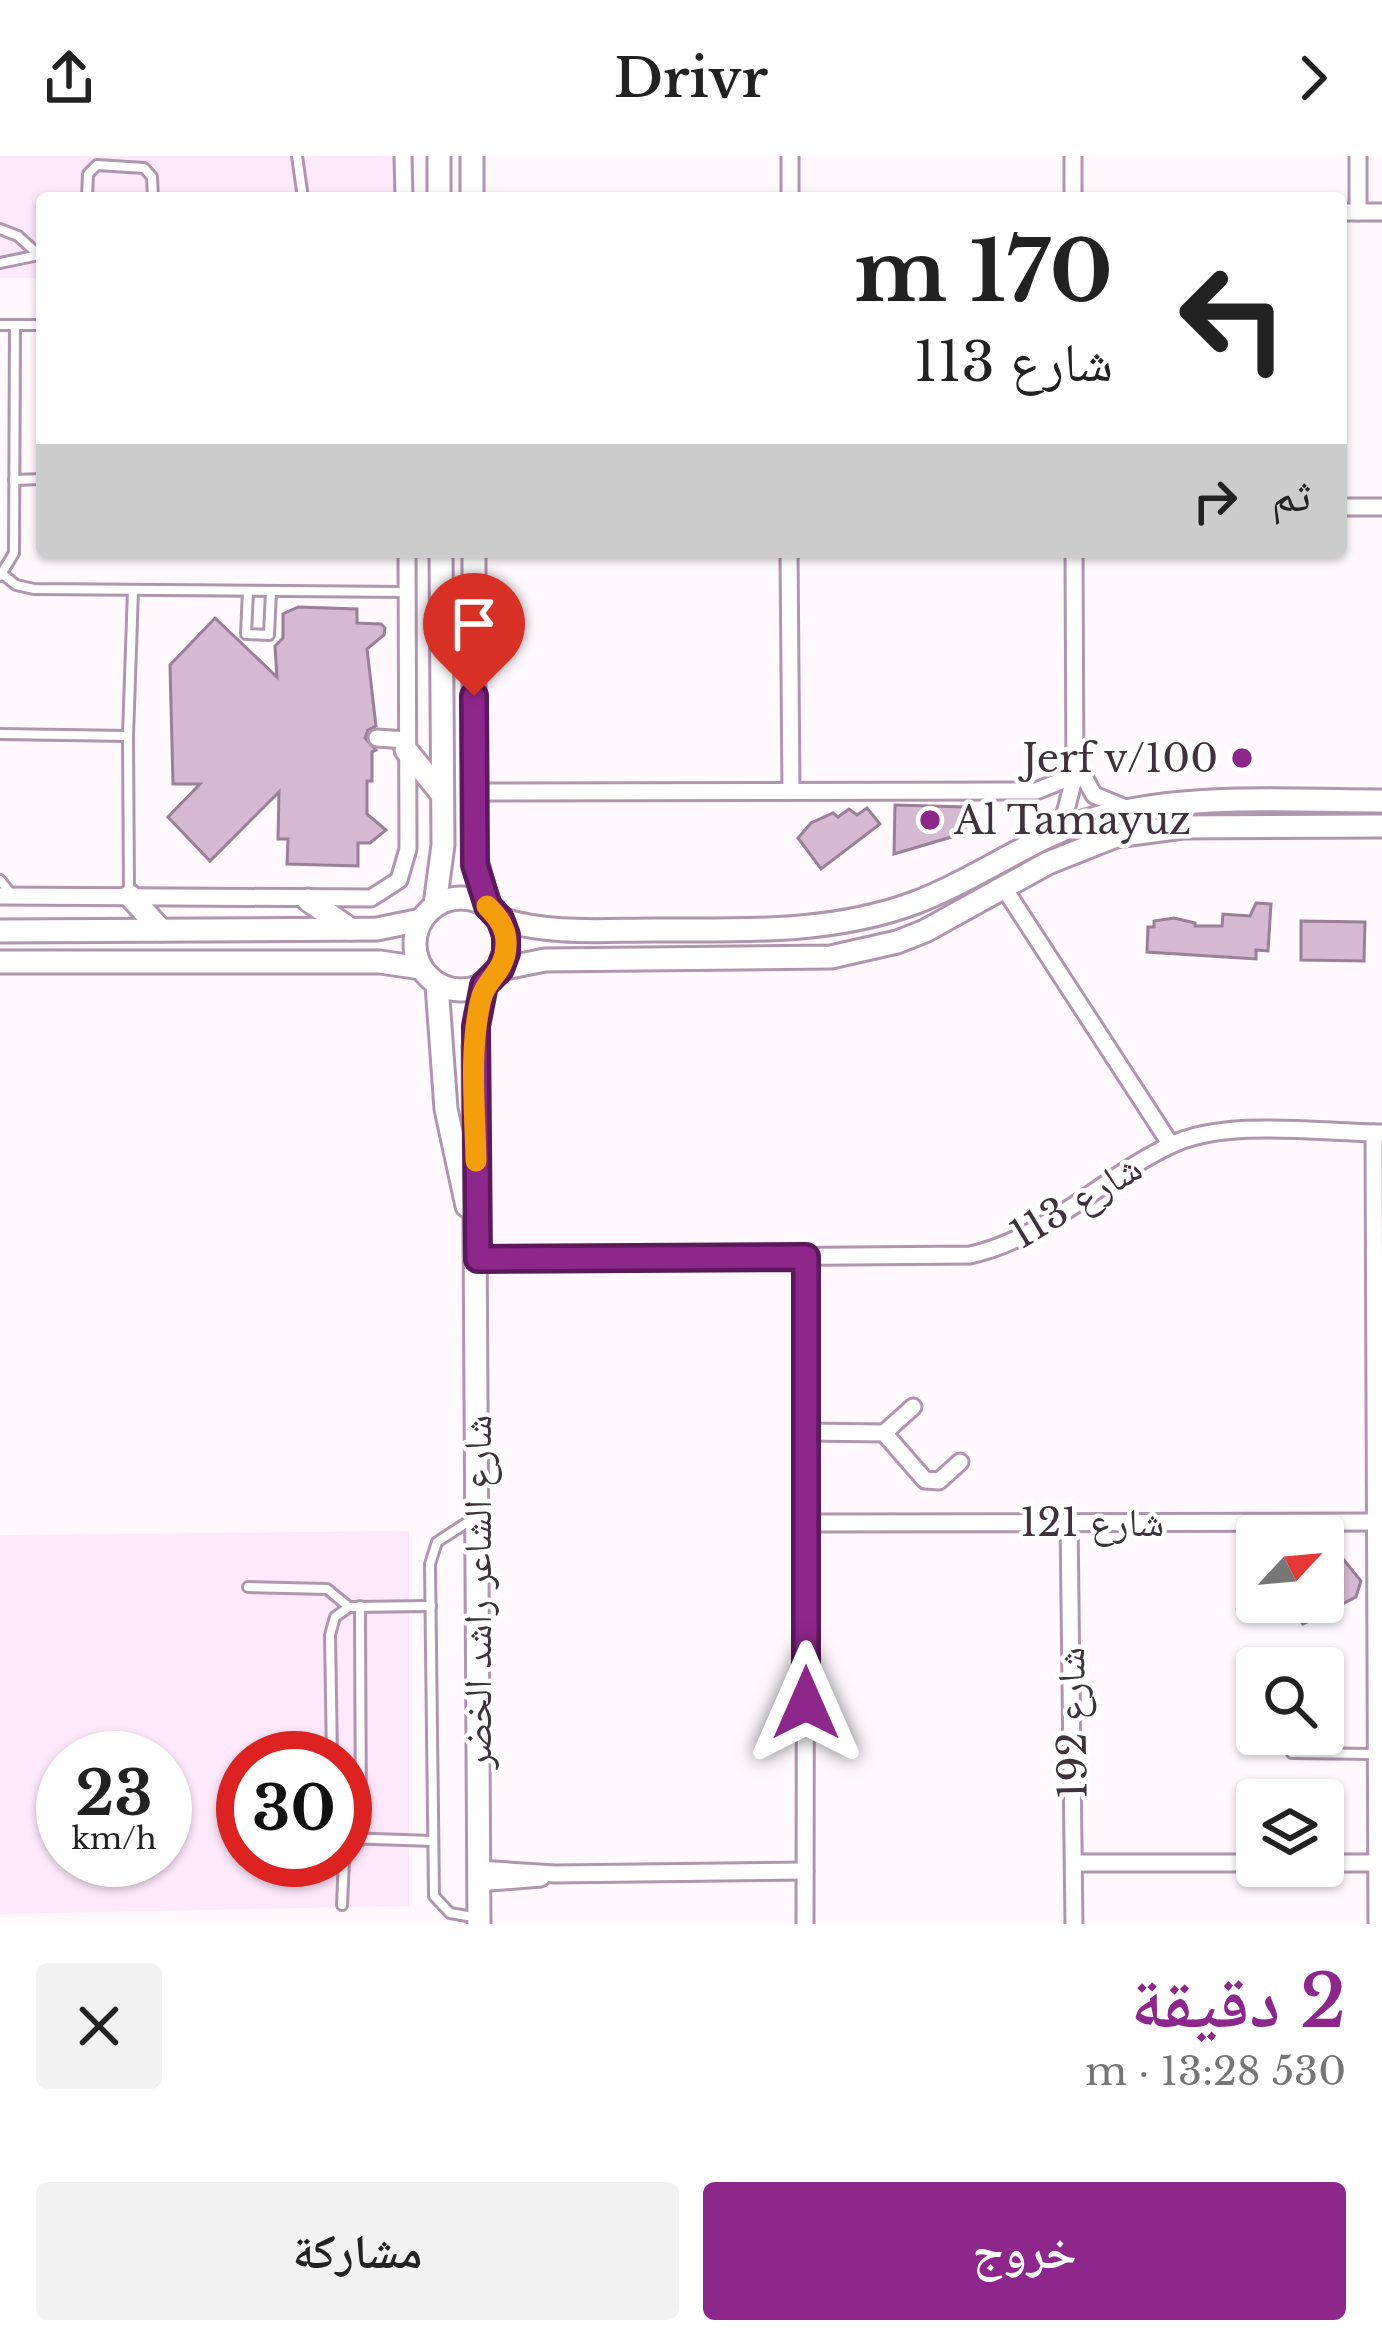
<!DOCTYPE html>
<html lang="ar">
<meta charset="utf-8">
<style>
:root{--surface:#fff;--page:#f2f2f2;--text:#222;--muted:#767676;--accent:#8e278c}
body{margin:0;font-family:"Libre Baskerville","Noto Naskh Arabic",serif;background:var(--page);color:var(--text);direction:rtl;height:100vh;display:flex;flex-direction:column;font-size:45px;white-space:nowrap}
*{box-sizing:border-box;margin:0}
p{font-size:39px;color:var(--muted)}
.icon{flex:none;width:66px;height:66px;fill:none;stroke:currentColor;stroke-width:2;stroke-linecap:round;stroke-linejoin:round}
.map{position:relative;height:1768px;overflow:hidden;direction:ltr}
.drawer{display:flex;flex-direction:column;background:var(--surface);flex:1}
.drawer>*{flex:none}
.guide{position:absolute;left:36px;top:36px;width:1311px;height:366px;border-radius:12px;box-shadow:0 3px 9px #0004;direction:rtl;background:#fff;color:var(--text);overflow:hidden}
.needle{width:78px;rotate:64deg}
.fabs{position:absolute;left:1236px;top:1359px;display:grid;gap:24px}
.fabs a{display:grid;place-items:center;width:108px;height:108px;border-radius:12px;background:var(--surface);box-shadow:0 3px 9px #0004;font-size:60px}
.speed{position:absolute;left:36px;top:1575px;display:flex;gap:24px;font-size:60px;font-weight:700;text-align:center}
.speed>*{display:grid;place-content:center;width:156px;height:156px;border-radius:50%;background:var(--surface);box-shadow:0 3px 9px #0004;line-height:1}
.speed small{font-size:30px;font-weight:400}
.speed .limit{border:18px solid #d22;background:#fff;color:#111}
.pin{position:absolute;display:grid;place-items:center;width:102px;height:102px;color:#fff;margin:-123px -51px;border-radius:50% 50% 50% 0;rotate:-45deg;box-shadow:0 0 12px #0007}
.pin .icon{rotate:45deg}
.me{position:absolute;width:132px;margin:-66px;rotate:0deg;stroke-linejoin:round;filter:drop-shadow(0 0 9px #0008)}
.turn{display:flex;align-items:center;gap:42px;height:252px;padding:0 36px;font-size:54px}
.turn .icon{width:156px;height:156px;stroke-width:2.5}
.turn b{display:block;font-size:84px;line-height:102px}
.then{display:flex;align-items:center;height:114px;padding:0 36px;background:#0003;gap:24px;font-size:45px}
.round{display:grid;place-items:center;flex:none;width:126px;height:126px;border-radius:12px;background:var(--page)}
.summary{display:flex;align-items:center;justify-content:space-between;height:204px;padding:0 36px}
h1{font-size:72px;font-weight:600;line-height:90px;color:var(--accent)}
.cta{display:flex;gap:24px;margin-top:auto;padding:24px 36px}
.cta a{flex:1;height:138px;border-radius:12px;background:var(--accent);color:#fff;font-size:48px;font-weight:600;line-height:138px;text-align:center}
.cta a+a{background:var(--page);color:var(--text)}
header{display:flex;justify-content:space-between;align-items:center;height:156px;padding:0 36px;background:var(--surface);font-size:54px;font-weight:600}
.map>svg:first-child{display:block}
.built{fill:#fee8fc;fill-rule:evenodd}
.building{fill:#d5b9d3;stroke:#9a7f98;stroke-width:3}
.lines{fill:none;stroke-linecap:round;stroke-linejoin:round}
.lane-casing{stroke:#b095ae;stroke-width:14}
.street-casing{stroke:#b095ae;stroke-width:21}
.secondary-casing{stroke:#b095ae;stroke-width:27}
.lane{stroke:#fff;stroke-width:8}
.street{stroke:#fff;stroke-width:15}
.secondary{stroke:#fff;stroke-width:21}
.route-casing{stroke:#5c195b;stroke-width:30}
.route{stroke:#8e278c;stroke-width:21}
.slow{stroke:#f59e0b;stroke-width:21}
.poi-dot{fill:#8e278c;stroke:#fff;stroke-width:4.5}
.labels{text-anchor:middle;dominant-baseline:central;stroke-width:9;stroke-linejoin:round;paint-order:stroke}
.poi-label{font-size:39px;fill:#3e323d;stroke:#fff;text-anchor:end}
.street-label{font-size:39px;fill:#3e323d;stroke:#fff}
</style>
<header><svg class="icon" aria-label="forward" viewBox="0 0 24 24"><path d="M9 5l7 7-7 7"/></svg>Drivr<svg class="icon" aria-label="share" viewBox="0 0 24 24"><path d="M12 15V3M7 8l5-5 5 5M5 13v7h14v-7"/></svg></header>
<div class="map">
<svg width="1382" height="1768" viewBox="0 0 1382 1768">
<rect width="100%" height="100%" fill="#fff9fe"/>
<g class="built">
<polygon points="0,0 395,0 395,42 42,42 42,122 0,122"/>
<path d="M409,1375V1750L0,1758V1379ZM63,1602H165V1704H63ZM243,1602H345V1704H243Z"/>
</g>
<g class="building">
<polygon points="298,451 357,453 357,467 381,468 385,472 384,479 367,493 376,570 368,574 365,582 376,594 372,596 372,625 367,625 367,658 386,674 370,687 358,687 358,710 287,708 288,683 278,683 279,636 210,705 168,661 200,628 173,628 170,509 215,462 277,521 275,490 283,482 283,458"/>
<polygon points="895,649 966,651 965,677 894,698"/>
<polygon points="867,652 880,668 821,713 798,682 811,667 833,657 838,661 849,653 857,659"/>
<polygon points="1256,747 1271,748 1268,795 1256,794 1256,803 1147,796 1148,771 1154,771 1154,765 1174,762 1195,767 1195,770 1222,770 1223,758 1250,760"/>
<polygon points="1301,765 1365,766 1364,805 1301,804"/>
<polygon points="1323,1378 1361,1425 1356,1441 1303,1468 1286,1446 1323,1446"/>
</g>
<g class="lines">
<defs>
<g id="lane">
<polyline points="297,0 303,42"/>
<polyline points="87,42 88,18 97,9 144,12 152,21 153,42"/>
<polyline points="0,73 18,80 39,99"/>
<polyline points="0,107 39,99"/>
<polyline points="0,169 42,169"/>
<polyline points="14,324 42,323"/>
<polyline points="0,416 16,429 34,433 406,436"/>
<polyline points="0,420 14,397 15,169"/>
<polyline points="248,435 246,478 269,479 271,435"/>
<polyline points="0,578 128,580"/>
<polyline points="0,724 12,739"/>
<polyline points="129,738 128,580 133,434"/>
<polyline points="248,1431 327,1433 349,1451"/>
<polyline points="360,1450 361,1684"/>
<polyline points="1292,1597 1376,1598"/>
<polyline points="332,1602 330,1479 335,1461 349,1451 431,1450"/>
<polyline points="345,1682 433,1685"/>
<polyline points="342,1749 344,1704"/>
<polyline points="473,1761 450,1757 434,1740 430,1408 437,1386 474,1362"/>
</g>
<g id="street">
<polyline points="403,0 404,42"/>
<polyline points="790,0 790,42"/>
<polyline points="1073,42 1073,0"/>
<polyline points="1341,56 1382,56"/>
<polyline points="1358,56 1358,0"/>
<polyline points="1341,351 1382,351"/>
<polyline points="789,396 791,634"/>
<polyline points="377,582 406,584"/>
<polyline points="1078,610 1094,639 1130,654"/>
<polyline points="474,636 1036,635 1061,625 1075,602"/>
<polyline points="1061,673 1075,619 1074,396"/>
<polyline points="1004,732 1171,989"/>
<polyline points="0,740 371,742 399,724 408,693 407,396"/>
<polyline points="1374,977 1377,1768"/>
<path d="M478,1103L970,1099C1047,1082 1101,1022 1171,989C1228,962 1320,977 1382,977"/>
<polyline points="806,1276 884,1277 913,1251"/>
<polyline points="884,1277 925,1324 939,1325 960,1306"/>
<polyline points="1069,1365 1074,1768"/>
<polyline points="806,1367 1378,1366"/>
<polyline points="1075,1707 1257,1707"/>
<polyline points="1323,1707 1377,1707"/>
<polyline points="478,1713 555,1718 805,1715"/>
<polyline points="478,1727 541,1722"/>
<polyline points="805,1768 806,1101"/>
</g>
<g id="secondary">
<polyline points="439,0 439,42"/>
<polyline points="472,0 472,42"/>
<polyline points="474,396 474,695 488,750"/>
<polyline points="406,594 442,638"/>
<polyline points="130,740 161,774"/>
<circle cx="461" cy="788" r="46"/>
<polyline points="308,744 350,773"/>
<polyline points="435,749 443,689 441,396"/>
<path d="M500,763C550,779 602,774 654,774C744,774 832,778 917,746C980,722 1034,679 1099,661C1191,637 1288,645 1382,645"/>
<polyline points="0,775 377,773 421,764"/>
<polyline points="0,806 380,806 421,812"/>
<polyline points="500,813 545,804 831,801 897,786 925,775 1048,707 1116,680 1183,671 1382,670"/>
<polyline points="437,829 446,953 467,1050"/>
<polyline points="479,1768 474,891 484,829"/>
</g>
</defs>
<use href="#lane" class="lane-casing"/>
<use href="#street" class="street-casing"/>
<use href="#secondary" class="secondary-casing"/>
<use href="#lane" class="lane"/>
<use href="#street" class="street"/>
<use href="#secondary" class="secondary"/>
</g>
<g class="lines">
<defs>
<polyline id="route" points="474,540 475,709 488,750 500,763 506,779 506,797 500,813 484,829 476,870 478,1103 806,1101 806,1547"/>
</defs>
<use href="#route" class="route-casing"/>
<use href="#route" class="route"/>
<path class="slow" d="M476,1005C475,953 469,898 480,847C485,822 505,817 506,790C507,773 499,762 487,750"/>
</g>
<g class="poi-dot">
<circle cx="1242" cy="602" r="12"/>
<circle cx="930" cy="664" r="12"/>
</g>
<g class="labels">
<g class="poi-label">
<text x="1218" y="602">Jerf v/100</text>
<text x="954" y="664" text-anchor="start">Al Tamayuz</text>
</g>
<g class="street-label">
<text transform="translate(1076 1045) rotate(-31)">شارع 113</text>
<text x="1092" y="1366">شارع 121</text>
<text transform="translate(477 1436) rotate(-90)">شارع الشاعر راشد الخضر</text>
<text transform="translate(1072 1567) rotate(-91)">شارع 192</text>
</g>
</g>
</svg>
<div class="fabs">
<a><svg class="needle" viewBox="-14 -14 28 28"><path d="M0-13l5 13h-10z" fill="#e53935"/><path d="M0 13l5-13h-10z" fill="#767676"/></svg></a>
<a><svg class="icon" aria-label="search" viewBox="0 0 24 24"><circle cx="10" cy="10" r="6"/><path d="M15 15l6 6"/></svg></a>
<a><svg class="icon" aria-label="layers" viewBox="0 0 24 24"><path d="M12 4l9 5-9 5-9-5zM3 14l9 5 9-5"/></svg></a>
</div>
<div class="speed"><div>23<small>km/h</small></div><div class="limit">30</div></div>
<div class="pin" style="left:474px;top:540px;background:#d93025"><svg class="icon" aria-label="arrive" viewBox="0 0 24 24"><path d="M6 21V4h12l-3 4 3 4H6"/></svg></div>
<svg class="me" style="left:806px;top:1547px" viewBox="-20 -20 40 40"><path d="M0-17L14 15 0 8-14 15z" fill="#8e278c" stroke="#fff" stroke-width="4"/></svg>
<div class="guide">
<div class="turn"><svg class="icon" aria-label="left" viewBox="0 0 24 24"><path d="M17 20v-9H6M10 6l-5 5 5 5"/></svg><div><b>170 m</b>شارع 113</div></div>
<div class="then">ثم<svg class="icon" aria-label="right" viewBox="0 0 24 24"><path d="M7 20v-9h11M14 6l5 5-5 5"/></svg></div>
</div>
</div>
<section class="drawer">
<div class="summary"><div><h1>2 دقيقة</h1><p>530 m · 13:28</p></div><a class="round"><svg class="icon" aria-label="close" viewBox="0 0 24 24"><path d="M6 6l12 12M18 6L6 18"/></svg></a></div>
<div class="cta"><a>خروج</a><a>مشاركة</a></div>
</section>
